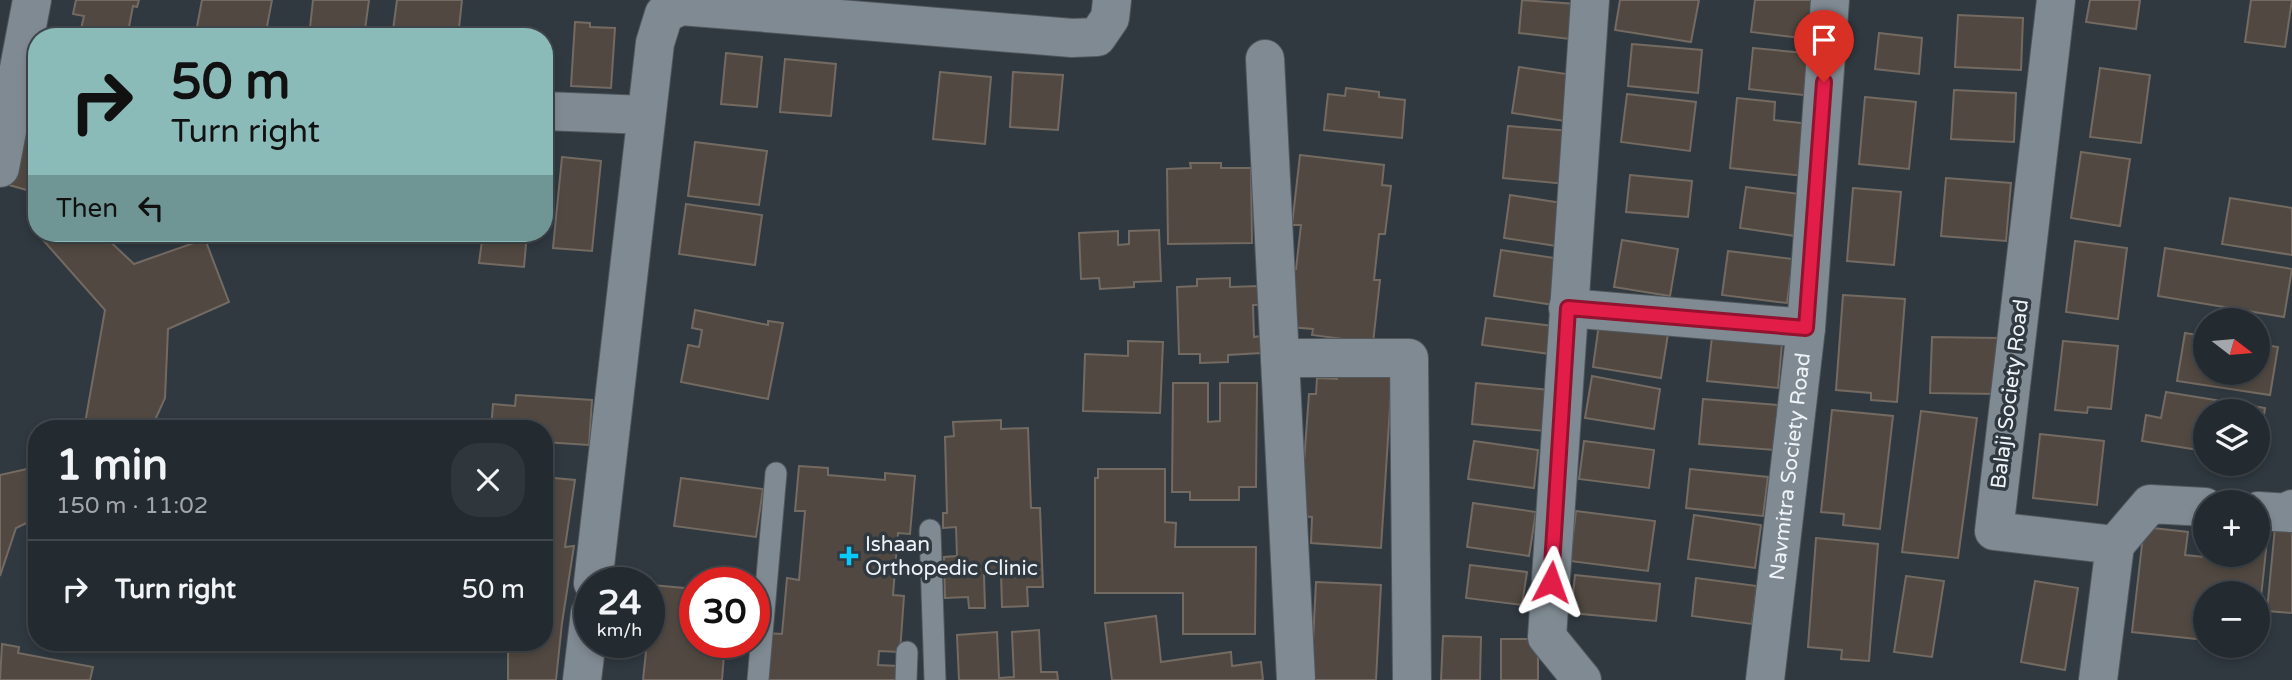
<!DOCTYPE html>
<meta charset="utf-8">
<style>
:root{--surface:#242b30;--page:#30373c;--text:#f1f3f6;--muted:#a3a7ab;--line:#41474c}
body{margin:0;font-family:"Varela Round",sans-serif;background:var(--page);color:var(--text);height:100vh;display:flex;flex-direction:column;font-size:26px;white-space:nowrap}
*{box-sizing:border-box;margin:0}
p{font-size:23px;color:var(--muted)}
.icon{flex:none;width:38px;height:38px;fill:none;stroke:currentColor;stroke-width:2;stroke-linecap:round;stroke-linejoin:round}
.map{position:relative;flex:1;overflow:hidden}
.panel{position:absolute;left:28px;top:420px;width:525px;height:231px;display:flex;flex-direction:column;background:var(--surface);border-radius:28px;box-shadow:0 4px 10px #0003,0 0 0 2px var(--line)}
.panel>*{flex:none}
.hud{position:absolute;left:28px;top:28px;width:525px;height:214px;border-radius:28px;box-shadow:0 4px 10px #0003,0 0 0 2px var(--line);background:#8bbbb9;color:#111;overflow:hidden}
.needle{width:46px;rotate:106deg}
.tools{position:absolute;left:2193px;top:308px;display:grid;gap:14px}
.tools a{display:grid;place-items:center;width:77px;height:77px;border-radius:50%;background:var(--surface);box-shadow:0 4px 10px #0003,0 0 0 2px var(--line);font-size:35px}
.speed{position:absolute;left:574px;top:567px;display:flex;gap:14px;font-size:35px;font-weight:700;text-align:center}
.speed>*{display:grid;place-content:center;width:91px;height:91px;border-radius:50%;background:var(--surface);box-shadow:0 4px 10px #0003,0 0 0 2px var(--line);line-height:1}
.speed small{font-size:18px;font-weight:400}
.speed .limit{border:10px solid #d22;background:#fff;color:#111}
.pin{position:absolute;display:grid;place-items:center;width:60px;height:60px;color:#fff;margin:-72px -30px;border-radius:50% 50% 50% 0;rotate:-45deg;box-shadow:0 0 7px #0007}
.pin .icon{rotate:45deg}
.me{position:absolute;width:77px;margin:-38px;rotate:4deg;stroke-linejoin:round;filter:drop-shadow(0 0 5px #0008)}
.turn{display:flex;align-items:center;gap:24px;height:147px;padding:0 28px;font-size:32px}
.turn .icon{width:91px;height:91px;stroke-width:2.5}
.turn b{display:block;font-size:49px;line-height:60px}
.then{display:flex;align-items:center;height:66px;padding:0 28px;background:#0003;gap:14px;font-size:26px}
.round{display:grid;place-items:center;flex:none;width:74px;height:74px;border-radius:28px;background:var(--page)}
.headline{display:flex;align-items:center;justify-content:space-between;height:119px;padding:0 28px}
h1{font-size:42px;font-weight:700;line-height:52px}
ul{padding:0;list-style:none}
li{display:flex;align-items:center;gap:21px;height:98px;padding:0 28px;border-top:2px solid var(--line)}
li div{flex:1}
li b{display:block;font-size:26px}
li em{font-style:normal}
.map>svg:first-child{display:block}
.building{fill:#514941;stroke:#736a62;stroke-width:2}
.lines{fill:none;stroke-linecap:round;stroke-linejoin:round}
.service-casing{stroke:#50575d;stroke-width:23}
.minor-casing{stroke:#50575d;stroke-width:40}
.service{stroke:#808a92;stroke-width:21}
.minor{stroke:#808a92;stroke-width:38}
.route-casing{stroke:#92132f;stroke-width:18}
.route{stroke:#e11d48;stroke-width:12}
.poi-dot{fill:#0acafa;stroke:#303940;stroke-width:2.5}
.labels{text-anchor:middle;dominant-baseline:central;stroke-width:7;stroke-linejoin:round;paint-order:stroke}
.street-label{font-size:21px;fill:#eef3f8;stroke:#303940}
.poi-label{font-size:21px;fill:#eef3f8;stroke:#303940;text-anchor:start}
</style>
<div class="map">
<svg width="2292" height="680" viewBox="0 0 2292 680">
<rect width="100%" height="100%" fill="#303940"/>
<g class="building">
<polygon points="76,0 139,0 137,7 133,6 127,37 79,37 84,16 73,14"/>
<polygon points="202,0 272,0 265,37 195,37"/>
<polygon points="313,0 369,0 364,37 309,37"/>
<polygon points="397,0 462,0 458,37 392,37"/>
<polygon points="1522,0 1590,5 1586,41 1519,33"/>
<polygon points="1620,0 1699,0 1691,42 1615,30"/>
<polygon points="1755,0 1823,0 1818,40 1751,32"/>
<polygon points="2090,0 2140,0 2136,29 2086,22"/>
<polygon points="2251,0 2292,0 2285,47 2245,42"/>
<polygon points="1958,15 2023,18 2021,70 1955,67"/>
<polygon points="575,22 590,23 590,27 615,28 611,88 571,86"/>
<polygon points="1879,33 1922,38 1919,74 1875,69"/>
<polygon points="1632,44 1702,50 1698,93 1628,86"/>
<polygon points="1753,48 1816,54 1812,96 1749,89"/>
<polygon points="726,53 762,57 757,107 721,104"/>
<polygon points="785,59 836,64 831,116 780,112"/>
<polygon points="1519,67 1580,76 1572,122 1512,113"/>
<polygon points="2100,68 2150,75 2141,143 2090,137"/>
<polygon points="940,72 991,77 985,144 933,139"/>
<polygon points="1013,72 1063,75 1058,130 1010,127"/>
<polygon points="1346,88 1379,92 1379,97 1405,100 1402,138 1324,130 1328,94 1345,96"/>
<polygon points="1954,90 2016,93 2014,142 1951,139"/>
<polygon points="1627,94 1696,102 1690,151 1621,142"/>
<polygon points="1865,97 1916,102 1909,169 1859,164"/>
<polygon points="1737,98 1775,102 1774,120 1810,124 1804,176 1730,168"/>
<polygon points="1508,126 1571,131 1566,184 1503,178"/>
<polygon points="26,128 37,130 37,193 9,185"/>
<polygon points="695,142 767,151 759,205 688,196"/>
<polygon points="2081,152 2130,159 2120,226 2071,218"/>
<polygon points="1300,155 1384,165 1382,185 1391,186 1385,234 1379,234 1374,280 1380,280 1373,343 1312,335 1313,329 1289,327 1287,269 1296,269 1301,225 1292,225"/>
<polygon points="562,157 601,161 592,251 553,248"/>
<polygon points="1190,163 1221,163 1221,168 1251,168 1252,243 1168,244 1167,169 1191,168"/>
<polygon points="1630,175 1692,181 1688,217 1626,212"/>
<polygon points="1946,178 2011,183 2006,241 1941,236"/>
<polygon points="1746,187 1800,194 1795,236 1740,228"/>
<polygon points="1853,188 1901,192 1894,265 1847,261"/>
<polygon points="1510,195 1569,204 1563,247 1504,238"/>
<polygon points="2230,198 2292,208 2292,255 2222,244"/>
<polygon points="686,204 762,215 755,265 679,254"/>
<polygon points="1159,230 1161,281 1134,282 1134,287 1100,289 1099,278 1081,279 1079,233 1118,231 1118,245 1129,244 1129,231"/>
<polygon points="45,233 101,233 134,264 205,239 229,302 168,329 165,398 151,429 84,429 105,310 43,240"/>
<polygon points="483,233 527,233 524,267 479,263"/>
<polygon points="1622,240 1678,249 1670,296 1614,287"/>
<polygon points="2075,241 2127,248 2118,319 2066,312"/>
<polygon points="2165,248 2292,269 2284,317 2158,296"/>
<polygon points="1501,250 1561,259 1554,305 1494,296"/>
<polygon points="1728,251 1793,259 1787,303 1722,295"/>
<polygon points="1230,278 1230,287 1259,286 1259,305 1253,305 1254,337 1261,336 1261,353 1228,355 1228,362 1200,363 1200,354 1179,354 1177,287 1197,286 1197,279"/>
<polygon points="1843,295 1905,299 1897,402 1871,400 1871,393 1836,390"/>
<polygon points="695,310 768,325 768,321 783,323 768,399 681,382 688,345 699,347 702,330 692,328"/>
<polygon points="1486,318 1553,326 1550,354 1482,345"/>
<polygon points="1599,324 1668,334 1661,378 1593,367"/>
<polygon points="2185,333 2205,336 2205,373 2258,373 2258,344 2278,347 2270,395 2177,381"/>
<polygon points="1712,337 1782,344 1778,388 1707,381"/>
<polygon points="1932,337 1998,338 1997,394 1930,393"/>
<polygon points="1128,341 1163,342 1160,413 1083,411 1085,354 1128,356"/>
<polygon points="2063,341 2118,346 2111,409 2088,407 2087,413 2055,410"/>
<polygon points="1337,373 1392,376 1381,548 1311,543 1312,517 1300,516 1309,394 1316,394 1317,378 1337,379"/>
<polygon points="1592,376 1660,389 1654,429 1585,418"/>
<polygon points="1173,383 1208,383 1208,422 1220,421 1220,383 1257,383 1256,487 1239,487 1239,500 1190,500 1190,492 1172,492"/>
<polygon points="1476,383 1550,390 1545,431 1472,424"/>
<polygon points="2166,392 2265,408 2258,455 2258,411 2205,411 2205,451 2142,441 2146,415 2161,418"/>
<polygon points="516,395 592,400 589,445 544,442 544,429 491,429 493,404 515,406"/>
<polygon points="1703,399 1778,405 1774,450 1699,444"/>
<polygon points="1832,410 1893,416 1880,529 1843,525 1844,514 1821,512"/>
<polygon points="1921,411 1977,418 1958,558 1902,552"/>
<polygon points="1001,420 1001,429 1028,428 1031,508 1040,508 1043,587 1027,587 1028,606 1002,607 1001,574 984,575 985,608 969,608 968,597 945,598 944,557 957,556 956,527 943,528 943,513 947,513 945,437 954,436 953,422"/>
<polygon points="2040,434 2104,441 2097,505 2033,498"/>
<polygon points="1474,441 1538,450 1534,488 1468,479"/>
<polygon points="1584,441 1654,450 1649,488 1579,479"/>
<polygon points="37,451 37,518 16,528 0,576 0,475 27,469 27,454"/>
<polygon points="799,466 828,468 828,475 885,480 885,473 915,476 910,534 898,533 893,595 904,596 900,652 879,651 878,665 898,666 897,680 763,680 767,633 782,634 787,578 799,580 805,511 795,511"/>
<polygon points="1098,469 1165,469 1165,522 1176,523 1175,547 1256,547 1255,634 1183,634 1183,593 1095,593 1095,478 1098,478"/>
<polygon points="1690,469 1768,477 1763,516 1686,508"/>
<polygon points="544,477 575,480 565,547 574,546 562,623 556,680 508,680 508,642 544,642"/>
<polygon points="681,478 763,489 756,537 674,526"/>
<polygon points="1473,503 1536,512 1529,556 1467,547"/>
<polygon points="1576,511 1655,521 1648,571 1570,561"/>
<polygon points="1694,515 1761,525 1755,568 1688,559"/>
<polygon points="2144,527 2188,532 2185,555 2224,559 2225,555 2258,555 2258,539 2267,541 2258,625 2258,593 2205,593 2205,640 2132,632"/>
<polygon points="2275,527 2292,529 2292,613 2267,611"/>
<polygon points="1816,538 1878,544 1869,661 1841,659 1842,650 1808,647"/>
<polygon points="1470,565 1527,572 1522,605 1466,598"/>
<polygon points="1575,575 1660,584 1656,621 1571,613"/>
<polygon points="1906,576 1944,581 1932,657 1894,652"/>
<polygon points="1696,578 1757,586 1752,624 1692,616"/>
<polygon points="2035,581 2078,588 2065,670 2021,662"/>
<polygon points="1316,582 1381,585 1376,680 1311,680"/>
<polygon points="652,585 695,589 695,642 725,642 722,680 643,680 647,642 649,642"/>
<polygon points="1156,616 1161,662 1231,652 1232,666 1261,662 1263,680 1112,680 1105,623"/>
<polygon points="1039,630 1041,672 1057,672 1058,680 959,680 957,635 997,632 999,678 1014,677 1012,632"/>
<polygon points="1443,636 1481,637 1480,680 1441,680"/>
<rect x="1501" y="639" width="37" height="41"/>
<polygon points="2,644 19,647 18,653 93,667 90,680 0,680"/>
</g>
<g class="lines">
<defs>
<g id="service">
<polyline points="930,530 935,680"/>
<polyline points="758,680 776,473"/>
<polyline points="906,680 907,652"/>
</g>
<g id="minor">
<polyline points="2056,0 1994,531 2115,545 2098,680"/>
<polyline points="1265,59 1296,680"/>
<polyline points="544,111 646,115"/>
<polyline points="0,168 32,0"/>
<polyline points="1568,308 1806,328"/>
<polyline points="1280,358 1409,358 1412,680"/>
<polyline points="2258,511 2291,513 2292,509"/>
<polyline points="2115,545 2150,504 2205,507"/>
<polyline points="593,583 655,43 664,14 681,6 1072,38 1097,37 1110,18 1112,0"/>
<polyline points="582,680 590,613"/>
<polyline points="1582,680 1547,637 1590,0"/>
<path id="s1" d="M1765,680L1806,328L1830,0"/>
</g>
</defs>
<use href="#service" class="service-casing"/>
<use href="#minor" class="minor-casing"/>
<use href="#service" class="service"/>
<use href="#minor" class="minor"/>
</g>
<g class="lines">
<defs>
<polyline id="route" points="1551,582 1568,308 1806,328 1824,82"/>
</defs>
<use href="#route" class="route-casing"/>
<use href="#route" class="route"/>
</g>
<path class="poi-dot" d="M845.5 545.5h7v7h7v7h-7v7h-7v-7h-7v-7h7z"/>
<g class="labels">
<g class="street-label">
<text transform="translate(2010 394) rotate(-83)">Balaji Society Road</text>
<text stroke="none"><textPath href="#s1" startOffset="215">Navmitra Society Road</textPath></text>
</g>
<g class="poi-label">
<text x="865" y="544">Ishaan<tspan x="865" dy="24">Orthopedic Clinic</tspan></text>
</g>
</g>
</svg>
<div class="tools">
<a><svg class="needle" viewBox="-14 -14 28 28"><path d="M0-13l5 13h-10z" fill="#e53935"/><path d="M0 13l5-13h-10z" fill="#a3a7ab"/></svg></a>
<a><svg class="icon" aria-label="layers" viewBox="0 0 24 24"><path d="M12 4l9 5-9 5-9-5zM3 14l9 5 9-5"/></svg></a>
<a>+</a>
<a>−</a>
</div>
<div class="speed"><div>24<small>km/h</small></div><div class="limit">30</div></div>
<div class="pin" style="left:1824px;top:82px;background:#d93025"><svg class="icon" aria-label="arrive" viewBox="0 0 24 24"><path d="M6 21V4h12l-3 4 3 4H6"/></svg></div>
<svg class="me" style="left:1551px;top:582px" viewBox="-20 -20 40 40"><path d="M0-17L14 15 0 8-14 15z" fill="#e11d48" stroke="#fff" stroke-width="4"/></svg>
<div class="hud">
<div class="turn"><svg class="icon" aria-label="right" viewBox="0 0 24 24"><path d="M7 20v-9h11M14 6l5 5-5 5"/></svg><div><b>50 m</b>Turn right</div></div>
<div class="then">Then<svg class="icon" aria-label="left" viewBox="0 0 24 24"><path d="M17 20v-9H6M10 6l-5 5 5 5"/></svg></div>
</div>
<section class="panel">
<div class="headline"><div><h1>1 min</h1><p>150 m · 11:02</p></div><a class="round"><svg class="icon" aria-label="close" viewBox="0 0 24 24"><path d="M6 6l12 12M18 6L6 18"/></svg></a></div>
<ul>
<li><svg class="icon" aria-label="right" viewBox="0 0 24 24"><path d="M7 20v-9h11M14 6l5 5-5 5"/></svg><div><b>Turn right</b></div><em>50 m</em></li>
</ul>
</section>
</div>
